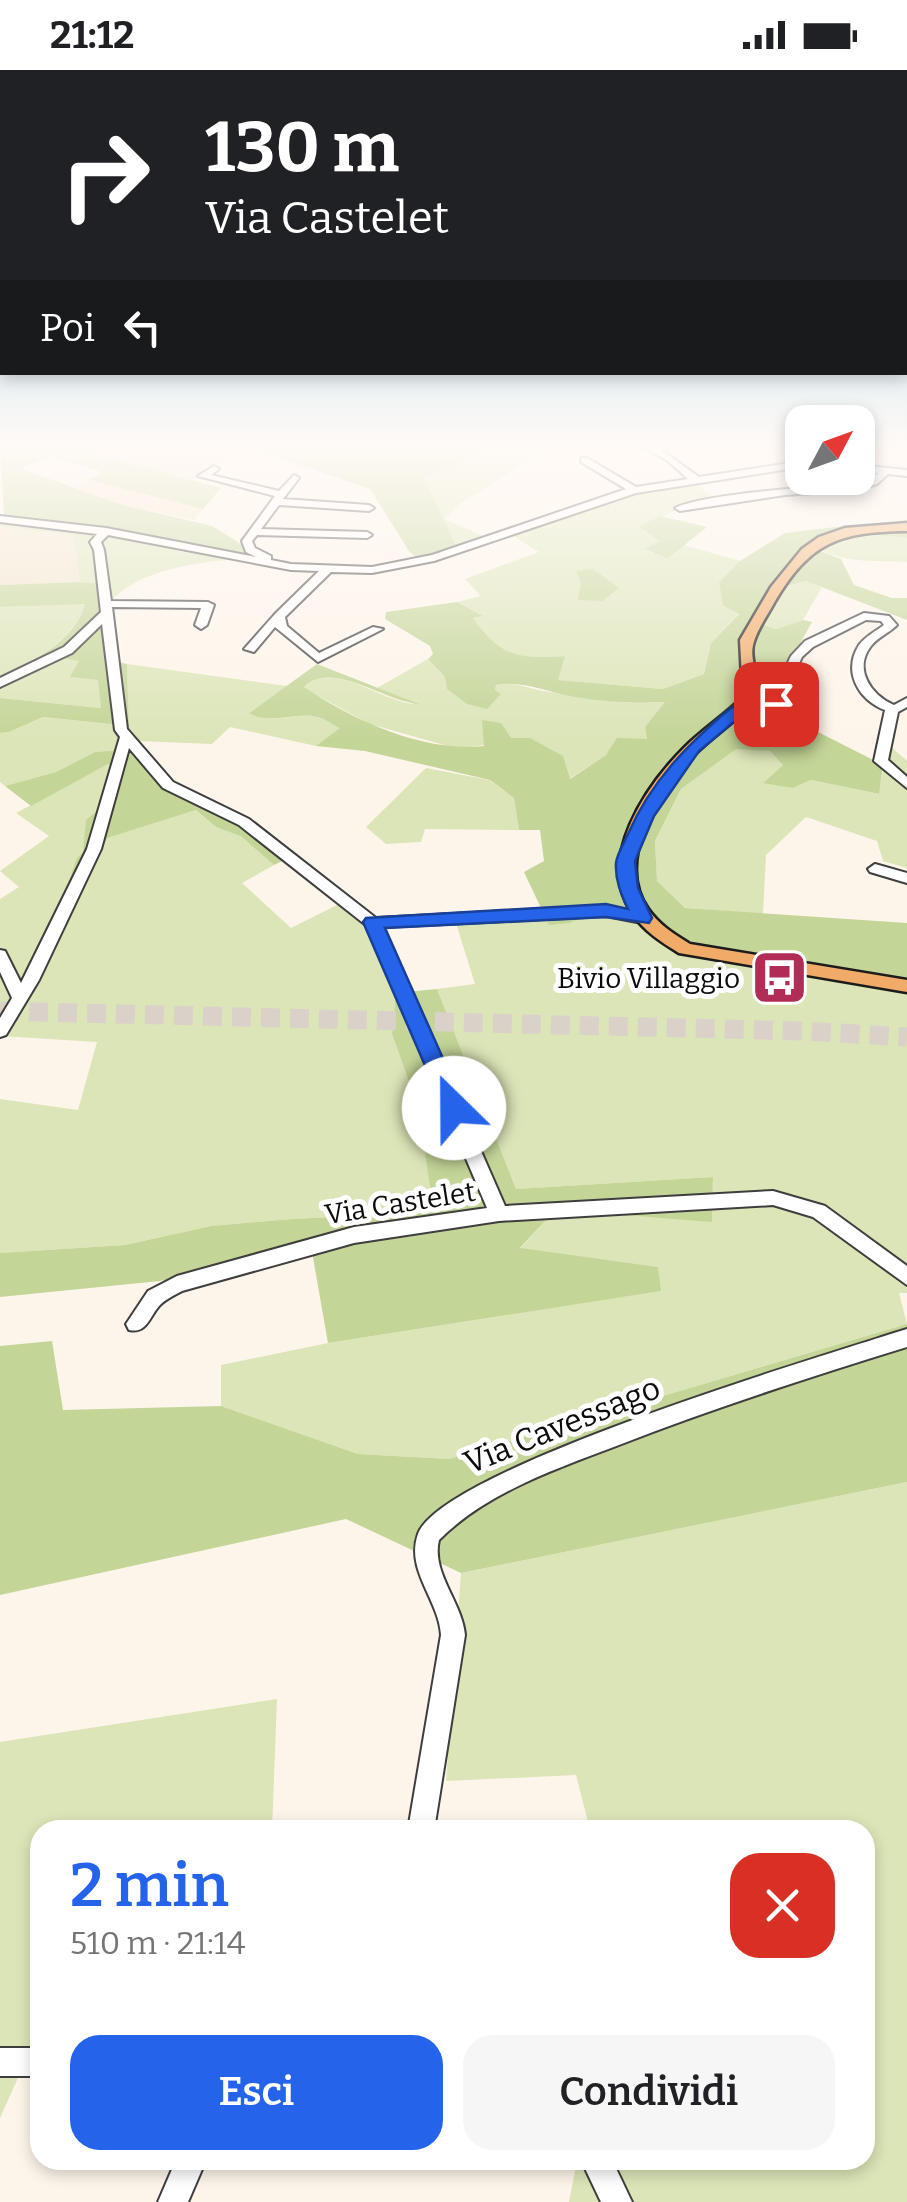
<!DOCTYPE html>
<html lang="it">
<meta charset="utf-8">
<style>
:root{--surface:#fff;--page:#f6f6f6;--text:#202124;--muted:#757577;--accent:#2563eb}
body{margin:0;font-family:Bitter,serif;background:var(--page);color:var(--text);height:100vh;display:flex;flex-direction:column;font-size:38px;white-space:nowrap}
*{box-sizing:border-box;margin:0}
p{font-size:32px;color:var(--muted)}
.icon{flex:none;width:55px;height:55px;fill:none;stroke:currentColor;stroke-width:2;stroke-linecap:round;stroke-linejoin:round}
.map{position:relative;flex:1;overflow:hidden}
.sheet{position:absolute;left:30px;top:1750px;width:845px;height:350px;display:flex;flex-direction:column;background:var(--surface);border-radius:30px;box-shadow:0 5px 15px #0003}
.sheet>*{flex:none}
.hud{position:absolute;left:0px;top:0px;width:908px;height:305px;box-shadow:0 5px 15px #0003;background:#202124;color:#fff;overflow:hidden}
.needle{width:65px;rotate:49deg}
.controls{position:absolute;left:785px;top:335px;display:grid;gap:20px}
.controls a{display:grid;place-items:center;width:90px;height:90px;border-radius:20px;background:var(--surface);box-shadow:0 5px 15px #0003;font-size:50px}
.pin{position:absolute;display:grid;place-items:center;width:85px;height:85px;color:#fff;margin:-42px;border-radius:20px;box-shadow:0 5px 15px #0006}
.me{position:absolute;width:110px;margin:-55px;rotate:337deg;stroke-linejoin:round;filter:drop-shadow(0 0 8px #0008)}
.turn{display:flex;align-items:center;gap:35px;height:210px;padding:0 40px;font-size:45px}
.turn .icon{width:130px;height:130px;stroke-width:2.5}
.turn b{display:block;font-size:70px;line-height:85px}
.then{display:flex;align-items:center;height:95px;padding:0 40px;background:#0003;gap:20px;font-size:38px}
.round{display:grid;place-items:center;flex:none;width:105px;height:105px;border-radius:30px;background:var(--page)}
.headline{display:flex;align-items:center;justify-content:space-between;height:170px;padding:0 40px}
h1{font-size:60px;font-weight:600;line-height:75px;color:var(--accent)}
.primary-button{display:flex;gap:20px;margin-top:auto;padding:20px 40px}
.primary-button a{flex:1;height:115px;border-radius:30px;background:var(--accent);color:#fff;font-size:40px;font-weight:600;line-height:115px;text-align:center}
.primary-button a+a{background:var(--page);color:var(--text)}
.status{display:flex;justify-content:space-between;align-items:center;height:70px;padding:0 50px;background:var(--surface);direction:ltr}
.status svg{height:28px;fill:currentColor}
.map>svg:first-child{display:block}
.farmland{fill:#f1e5cc}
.green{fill:#dbe5b7}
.forest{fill:#c3d597}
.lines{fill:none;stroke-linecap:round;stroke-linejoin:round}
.major-tunnel{stroke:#dad2c9;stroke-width:19;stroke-dasharray:19 10;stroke-linecap:butt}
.minor-casing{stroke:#3e3e3e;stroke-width:4}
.major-casing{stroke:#1c1c1c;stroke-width:5}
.minor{fill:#fff;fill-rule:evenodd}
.major{fill:#f0ab68;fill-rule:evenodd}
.route{fill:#2563eb;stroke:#184099;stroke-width:2.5}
.labels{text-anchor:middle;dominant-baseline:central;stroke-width:10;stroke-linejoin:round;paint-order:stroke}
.poi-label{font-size:28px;fill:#0b0b0b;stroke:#fff;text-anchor:end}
.street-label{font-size:28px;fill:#0b0b0b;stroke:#fff}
.near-street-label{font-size:32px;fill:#0b0b0b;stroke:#fff}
</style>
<div class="status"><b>21:12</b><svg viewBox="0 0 49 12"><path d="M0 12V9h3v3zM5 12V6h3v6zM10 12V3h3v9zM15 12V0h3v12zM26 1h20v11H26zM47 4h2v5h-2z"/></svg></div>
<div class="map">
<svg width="907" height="2132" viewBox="0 0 907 2132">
<rect width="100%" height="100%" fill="#fef5ea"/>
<g class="farmland">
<polygon points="53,373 235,373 249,376 192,410"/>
<polygon points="89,410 203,439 194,450 123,435 77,418"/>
<polygon points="0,457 73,465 80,512 0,515"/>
</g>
<g class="green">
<polygon points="495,373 558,373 462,432 444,449 488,468 457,478 423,408"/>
<path d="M692,409L717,432L680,438L640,458L661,471L646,480L667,489L684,475L740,491L719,512L739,543L711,573L704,604L663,619L557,610L565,586C518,589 501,588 472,548L481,545L457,532L481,526L465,509L539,482L507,462L607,427Z"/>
<path d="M0,445L40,448L240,489C197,492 139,499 109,533L106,514L80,512L73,465L0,457Z"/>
<path d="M855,463L907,468V492C873,490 836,495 809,471Z"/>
<polygon points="806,511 822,517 803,550 776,559 751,549 769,521"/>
<path d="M86,533C75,571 32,591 0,606V537Z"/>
<polygon points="61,580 80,591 71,607 99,610 101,638 0,628 0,614"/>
<path d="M428,589L445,607L500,624L495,620L496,615C516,611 529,619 549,622C589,628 626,633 666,632L645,657L647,669L606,685L569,709L530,668L458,679L370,654L303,618C333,588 380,632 415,634L377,618Z"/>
<path d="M127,594L287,616L250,642C270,657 296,641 317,647C325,649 334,655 341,658L316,676L230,657L212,674L137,671L132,679L95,682L56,702L5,716L0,712V663L9,662L43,647L129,656Z"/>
<polygon points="889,675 907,691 907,798 883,791 877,771 806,747 766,785 763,844 685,838 657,811 655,771 681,719 736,678 770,681 783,695 764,712 793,718 811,710 878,724"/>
<polygon points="108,694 118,699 112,729 86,751 84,812 106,768 196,740 216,757 241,765 274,795 242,813 291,858 341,833 367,855 396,923 392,964 418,1037 435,1142 292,1149 211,1156 125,1175 0,1183 0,1029 78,1040 97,972 0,966 0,829 19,817 0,801 49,766 16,743"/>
<polygon points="426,698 489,710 514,728 519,760 425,759 421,772 386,774 366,757"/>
<polygon points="606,837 707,878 907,909 907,1223 899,1223 907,1254 449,1389 358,1384 221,1336 221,1295 328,1273 660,1221 658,1197 520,1179 546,1150 611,1144 712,1151 713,1107 516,1119 437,919 475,914 455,850 546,848 549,854 570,853"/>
<polygon points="907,1412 907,2132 569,2132 577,2090 865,2090 865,1760 590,1760 576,1705 446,1711 461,1503"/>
<polygon points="277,1629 272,1760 40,1760 40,1982 30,1981 0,2048 0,1672"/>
</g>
<g class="forest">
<polygon points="0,373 53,373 221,418 203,439 89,410 102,402 49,386 21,399 123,435 212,456 254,482 240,489 40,448 4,445"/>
<polygon points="235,373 495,373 424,408 457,478 420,491 409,481 370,419"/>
<polygon points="660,446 707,457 667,489 645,479 660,471 639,457"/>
<path d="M852,455L907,456V468L855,463L810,472L820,481L841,489L854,515L892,528H907V550L806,511L769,521L751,550L776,559L803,550L812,552L776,617L759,608L729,641L765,635L883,695L879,724L811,710L793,718L763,713L783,695L770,681L736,679L681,719L655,771L657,811L685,838L907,853V909L707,878L606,837L570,853L549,855L524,802L544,791L540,760H519L514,728L490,710L365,681L316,676L340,658C333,655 324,648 317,647C295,641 271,656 249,643L317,594L419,634C385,632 332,589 304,617C353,650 424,683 484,676L482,650L501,653L511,668H530L563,686L570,709L606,685L617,668L647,669L645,657L665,632C635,633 606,632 575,627C549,623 522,610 496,615L495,620L501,624L487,639L467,634L447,619L445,607L428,589L433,584L430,576L385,549L386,542L457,532L483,546L473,548C501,588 520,589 565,586L558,610L663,619L704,604L711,573L739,544L723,535L719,512L740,491L785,463Z"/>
<polygon points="593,499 619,518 602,531 578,530 581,513 576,501"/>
<path d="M80,512L106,514L118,592L127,594L129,656L43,647L9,662L0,663V628L101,638L98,610L70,607L79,591L62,588L61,581L0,614V606C32,591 75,572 85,534L0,537V515Z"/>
<path d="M132,679C176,724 236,748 284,790L274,795L241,766L216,757L196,740L107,768L84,812L69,811L77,788L83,783L86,750L112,729L118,699L108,694L31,736L5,716L56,702L95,682Z"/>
<polygon points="437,919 516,1119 713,1107 712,1152 611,1144 546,1150 520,1178 658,1197 661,1221 328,1273 312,1182 160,1211 0,1227 0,1183 125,1175 211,1156 292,1149 434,1142 418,1037 392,964 396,923"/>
<polygon points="907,1254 907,1412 461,1503 346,1449 0,1525 0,1276 52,1271 63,1340 221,1336 358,1384 449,1389"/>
</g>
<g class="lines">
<polyline class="major-tunnel" points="0,941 805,961 907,967"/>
<defs>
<g id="minor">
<path d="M636,373H702L661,380L699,407L802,391V397L636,423L434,491L372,503L331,502L285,547L287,556L319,583L373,557L383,559L318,592L275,557L254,582L244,579L275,544L319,501L291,500L108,465L101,472L104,480L111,531L208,532L214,535L207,555L201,559L195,555L201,538L112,537L127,659L173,712L249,749L376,848L606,836L647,845L650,848L642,853L606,846L383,857L505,1136L773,1121L825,1136L907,1196V1215L813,1147L773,1135L499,1151L354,1173L182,1221C175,1225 166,1229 160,1235C149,1247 147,1264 129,1260L126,1254L148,1221L177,1206L354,1157L487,1138L367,856L239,755L163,718L129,678L101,779L39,910L6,965L0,967V948L12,928L0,902V880L5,881L21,913L87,779L120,667L115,660L102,554L72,583L0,617V608L64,577L101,542L94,480L90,472L97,464L0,452V446L106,458L256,487L246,482L242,471L275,426L198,406L214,396L219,399L211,405L279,421L294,405L299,408L283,429L369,435L374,438L369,441L279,435L261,459L367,462L372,465L367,468L257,465L252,471L255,478L271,486V490L291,494L372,497L432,485L626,419L581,392V388H587L636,417L688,409L668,391Z"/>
<polygon points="798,373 802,373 802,388 797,385"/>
<path d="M858,395L907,400V406L888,404L877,414L857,420L785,425L680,441L675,438C696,427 773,420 801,418C826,416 858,420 878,403L858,401Z"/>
<path d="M864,543L889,546L897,555C889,563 878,567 871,576C853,599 871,625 894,635L907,628V637L898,642L888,690L907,707V718L874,691L885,640C859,630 842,602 859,575C866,566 876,561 884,555L881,551L866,550L813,577L802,587L777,640L755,648L732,641L738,637L754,640L768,635L791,586L805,571Z"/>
<polygon points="875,794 907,803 907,813 870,802 868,799"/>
<path d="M907,1259V1277C810,1307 713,1338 619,1375C556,1399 487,1422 439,1470C431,1503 462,1532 465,1565L434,1760H408L441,1565C439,1530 405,1500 418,1464C441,1399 829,1284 907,1259Z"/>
<rect x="0" y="1978" width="40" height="28"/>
<polygon points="176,2090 206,2090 188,2132 158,2132"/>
<polygon points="581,2090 612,2090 632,2132 601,2132"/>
</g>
<path id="major" d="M907,453V461C838,462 810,472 774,533C767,546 756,561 753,575C749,593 762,609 757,628C739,650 713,665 693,686C659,721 614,790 648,839C659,855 674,864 690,874L907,910V922L679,883C661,872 644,861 632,843C596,789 646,716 684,678C703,659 725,645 743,627L740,570L771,517L802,479L819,467L845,458Z"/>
</defs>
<use href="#minor" class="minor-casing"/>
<use href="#major" class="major-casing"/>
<use href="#minor" class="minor"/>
<use href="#major" class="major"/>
</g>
<linearGradient id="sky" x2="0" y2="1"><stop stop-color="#92caec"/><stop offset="0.56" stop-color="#fffaf6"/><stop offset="1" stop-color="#fffaf6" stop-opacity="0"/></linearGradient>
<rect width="907" height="672" fill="url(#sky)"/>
<path class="route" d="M770,631L784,634L766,646H741L699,681L654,746L635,791L638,818L652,848L649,853L606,847L385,858L465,1038L462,1044H446L363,852L366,848L606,834L628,839C621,824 615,810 616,793C617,784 624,773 628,764C651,711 688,674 732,637L757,638Z"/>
<defs>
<symbol id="bus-square" viewBox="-11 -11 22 22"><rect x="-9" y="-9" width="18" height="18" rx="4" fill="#b12d56" stroke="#fff"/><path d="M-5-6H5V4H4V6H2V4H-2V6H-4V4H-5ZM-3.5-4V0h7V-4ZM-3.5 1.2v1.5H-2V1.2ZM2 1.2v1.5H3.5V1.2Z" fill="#fff"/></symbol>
</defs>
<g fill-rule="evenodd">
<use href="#bus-square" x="748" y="876" width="63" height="63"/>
</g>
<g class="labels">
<g class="poi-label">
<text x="740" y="908">Bivio Villaggio</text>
</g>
<g class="street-label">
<text transform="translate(400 1133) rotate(-9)">Via Castelet</text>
</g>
<g class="near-street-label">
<text transform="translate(562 1355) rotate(-22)">Via Cavessago</text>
</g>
</g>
</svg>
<div class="controls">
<a><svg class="needle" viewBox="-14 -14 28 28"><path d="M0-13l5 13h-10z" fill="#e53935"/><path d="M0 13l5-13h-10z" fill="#757577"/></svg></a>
</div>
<div class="pin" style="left:776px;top:634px;background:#d93025"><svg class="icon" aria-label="arrive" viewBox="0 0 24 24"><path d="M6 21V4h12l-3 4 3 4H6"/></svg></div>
<svg class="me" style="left:454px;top:1038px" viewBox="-20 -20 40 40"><circle r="19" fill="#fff"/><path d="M0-13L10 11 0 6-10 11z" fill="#2563eb"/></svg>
<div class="hud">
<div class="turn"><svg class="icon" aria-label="right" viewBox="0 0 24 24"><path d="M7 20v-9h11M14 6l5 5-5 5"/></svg><div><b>130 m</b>Via Castelet</div></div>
<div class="then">Poi<svg class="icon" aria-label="left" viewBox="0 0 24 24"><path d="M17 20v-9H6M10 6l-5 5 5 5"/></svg></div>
</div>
<section class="sheet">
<div class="headline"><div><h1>2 min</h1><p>510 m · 21:14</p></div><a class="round" style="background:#d93025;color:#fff"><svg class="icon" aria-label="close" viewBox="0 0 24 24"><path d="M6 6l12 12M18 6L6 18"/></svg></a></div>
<div class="primary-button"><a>Esci</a><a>Condividi</a></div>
</section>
</div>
